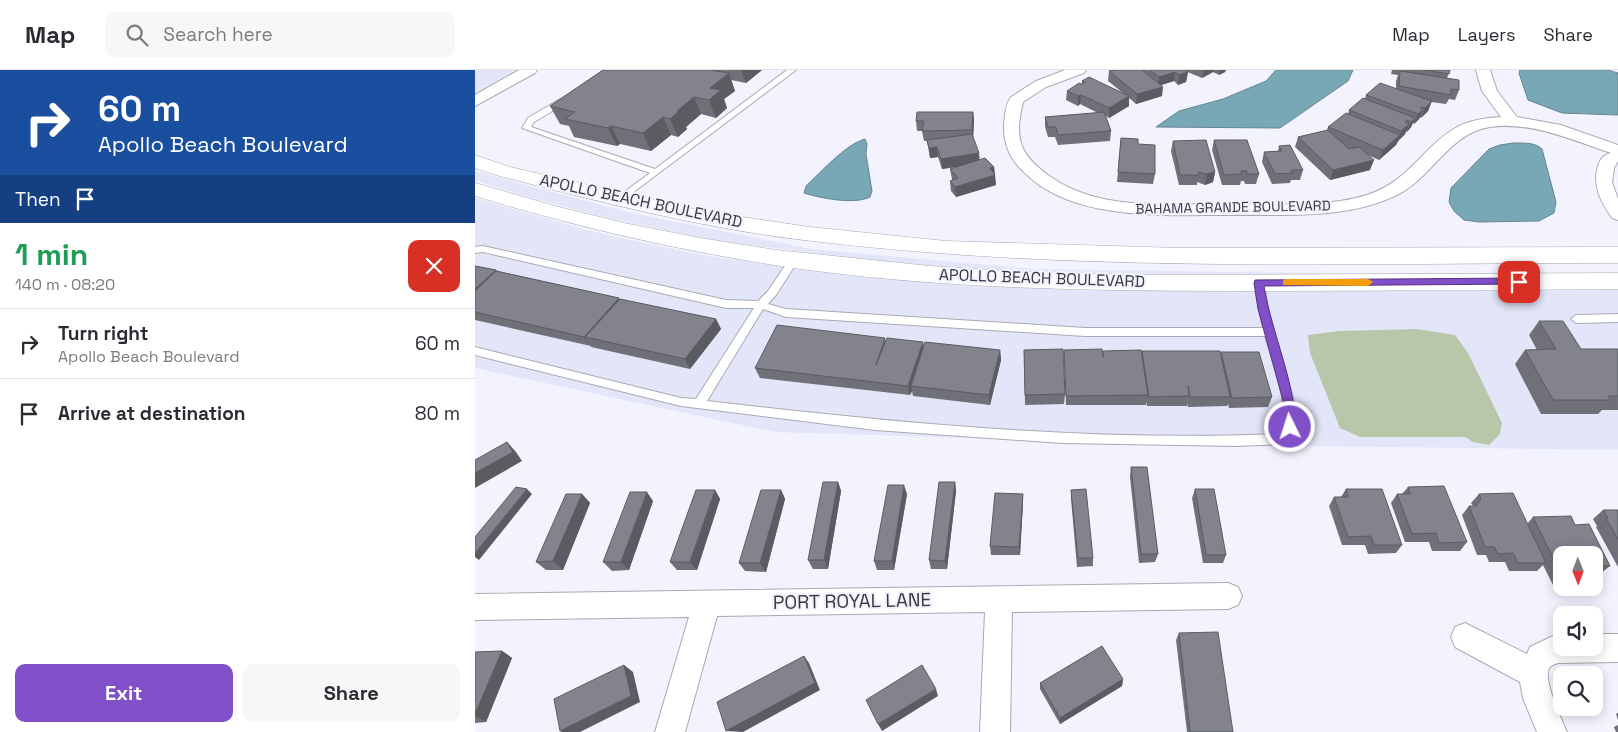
<!DOCTYPE html>
<meta charset="utf-8">
<style>
:root{--surface:#fff;--page:#f7f7f7;--text:#2b2b33;--muted:#7c7c81;--line:#e1e1e2;--accent:#814fc7}
body{margin:0;font-family:"Space Grotesk",sans-serif;background:var(--page);color:var(--text);height:100vh;display:flex;flex-direction:column;font-size:19px;white-space:nowrap}
*{box-sizing:border-box;margin:0}
p{font-size:16px;color:var(--muted)}
.icon{flex:none;width:28px;height:28px;fill:none;stroke:currentColor;stroke-width:2;stroke-linecap:round;stroke-linejoin:round}
.map{position:relative;flex:1;overflow:hidden}
.side{display:flex;flex-direction:column;background:var(--surface);width:475px}
.side>*{flex:none}
.guide{background:#1a4fa0;color:#fff;overflow:hidden}
.needle{width:32px;rotate:179deg}
.controls{position:absolute;left:1078px;top:476px;display:grid;gap:10px}
.controls a{display:grid;place-items:center;width:50px;height:50px;border-radius:10px;background:var(--surface);box-shadow:0 2px 12px #0003;font-size:25px}
.pin{position:absolute;display:grid;place-items:center;width:42px;height:42px;color:#fff;margin:-21px;border-radius:10px;box-shadow:0 2px 8px #0006}
.me{position:absolute;width:55px;margin:-28px;rotate:356deg;stroke-linejoin:round;filter:drop-shadow(0 0 4px #0008)}
.turn{display:flex;align-items:center;gap:18px;height:105px;padding:0 15px;font-size:22px}
.turn .icon{width:65px;height:65px;stroke-width:2.5}
.turn b{display:block;font-size:35px;line-height:42px}
.then{display:flex;align-items:center;height:48px;padding:0 15px;background:#0003;gap:10px;font-size:19px}
.round{display:grid;place-items:center;flex:none;width:52px;height:52px;border-radius:10px;background:var(--page)}
.head{display:flex;align-items:center;justify-content:space-between;height:85px;padding:0 15px}
h1{font-size:30px;font-weight:600;line-height:38px;color:#1e9e55}
.button{display:flex;gap:10px;margin-top:auto;padding:10px 15px}
.button a{flex:1;height:58px;border-radius:10px;background:var(--accent);color:#fff;font-size:20px;font-weight:600;line-height:58px;text-align:center}
.button a+a{background:var(--page);color:var(--text)}
ul{padding:0;list-style:none}
li{display:flex;align-items:center;gap:15px;height:70px;padding:0 15px;border-top:1px solid var(--line)}
li div{flex:1}
li b{display:block;font-size:19px}
li em{font-style:normal}
header{display:flex;align-items:center;gap:30px;box-sizing:border-box;height:70px;padding:0 25px;background:var(--surface);border-bottom:1px solid var(--line)}
header strong{font-size:24px}
nav{display:flex;gap:28px;margin-inline-start:auto;font-size:18px}
.search{width:350px;height:45px;background:var(--page);display:flex;align-items:center;gap:12px;box-sizing:border-box;padding:0 18px;border-radius:10px;color:var(--muted);font-size:19px}
main{display:flex;flex:1;min-height:0}
.map>svg:first-child{display:block}
.built{fill:#e3e6f8;fill-rule:evenodd}
.green{fill:#b8c6aa}
.water{fill:#78a8b5;stroke:#658791}
.lines{fill:none;stroke-linecap:round;stroke-linejoin:round}
.lane-casing{stroke:#a8aab3;stroke-width:2}
.street-casing{stroke:#a8aab3;stroke-width:2}
.secondary-casing{stroke:#a8aab3;stroke-width:1}
.lane{fill:#fff;fill-rule:evenodd}
.street{fill:#fff;fill-rule:evenodd}
.secondary{fill:#fff;fill-rule:evenodd}
.wall{fill:#707178}
.shaded-wall{fill:#5b5c62}
.building{fill:#82838c;stroke:#5b5c62}
.route{fill:#814fc7;stroke:#543381}
.slow{fill:#f59e0b}
.labels{text-anchor:middle;dominant-baseline:central;stroke-width:4.5;stroke-linejoin:round;paint-order:stroke}
.far-street-label{font-size:14px;fill:#393a3e;stroke:#f2f3fe}
.street-label{font-size:16px;fill:#393a3e;stroke:#f2f3fe}
.near-street-label{font-size:19px;fill:#393a3e;stroke:#f2f3fe}
</style>
<header>
<strong>Map</strong>
<div class="search"><svg class="icon" aria-label="search" viewBox="0 0 24 24"><circle cx="10" cy="10" r="6"/><path d="M15 15l6 6"/></svg>Search here</div>
<nav><a>Map</a><a>Layers</a><a>Share</a></nav>
</header>
<main>
<section class="side">
<div class="guide">
<div class="turn"><svg class="icon" aria-label="right" viewBox="0 0 24 24"><path d="M7 20v-9h11M14 6l5 5-5 5"/></svg><div><b>60 m</b>Apollo Beach Boulevard</div></div>
<div class="then">Then<svg class="icon" aria-label="arrive" viewBox="0 0 24 24"><path d="M6 21V4h12l-3 4 3 4H6"/></svg></div>
</div>
<div class="head"><div><h1>1 min</h1><p>140 m · 08:20</p></div><a class="round" style="background:#d93025;color:#fff"><svg class="icon" aria-label="close" viewBox="0 0 24 24"><path d="M6 6l12 12M18 6L6 18"/></svg></a></div>
<ul>
<li><svg class="icon" aria-label="right" viewBox="0 0 24 24"><path d="M7 20v-9h11M14 6l5 5-5 5"/></svg><div><b>Turn right</b><p>Apollo Beach Boulevard</p></div><em>60 m</em></li>
<li><svg class="icon" aria-label="arrive" viewBox="0 0 24 24"><path d="M6 21V4h12l-3 4 3 4H6"/></svg><div><b>Arrive at destination</b></div><em>80 m</em></li>
</ul>
<div class="button"><a>Exit</a><a>Share</a></div>
</section>
<div class="map">
<svg width="1143" height="662" viewBox="0 0 1143 662">
<rect width="100%" height="100%" fill="#f2f3fe"/>
<g class="built">
<polygon points="0,0 45,0 0,25"/>
<polygon points="0,101 156,143 336,179 558,199 894,204 611,204 493,199 387,189 242,171 129,147 49,126 0,110"/>
<path d="M0,128L115,161L231,186L381,206L490,215L611,221L1143,220V380L688,374L300,362L0,298ZM942,259L998,372L990,367H886L833,265L863,261Z"/>
</g>
<polygon class="green" points="942,259 980,265 993,283 1027,353 1025,364 1014,375 998,372 990,367 885,367 865,358 835,283 833,265 863,261"/>
<g class="water">
<polygon points="801,0 878,0 873,11 805,58 681,57 704,41 748,29 791,11"/>
<polygon points="1045,0 1133,0 1143,3 1143,45 1087,43 1053,30 1044,3"/>
<path d="M390,69L392,74L391,84L397,121L395,127C380,135 344,128 329,123L331,116C346,102 371,74 390,69Z"/>
<path d="M1038,73C1047,73 1060,72 1067,79L1081,132L1079,143L1064,151L1004,152L989,150L979,141L974,132L976,118L1014,79L1025,75Z"/>
</g>
<g class="lines">
<defs>
<g id="lane">
<polygon points="312,0 321,0 144,133 141,132 141,128 175,103 47,58 53,48 85,29 91,29 91,33 59,52 56,57 180,99"/>
<path d="M8,176L251,230L283,231L293,221L316,187L319,186L324,189L301,225L293,234L311,239L610,258H788L779,213L784,210L789,213L793,239L820,335L821,357L813,372L809,374L761,376L587,373L400,360L206,336L0,285V277L206,328L221,329L279,238H251L8,182L0,183V177ZM288,239L311,247L610,266H790C797,291 817,341 805,364C614,372 422,353 232,331Z"/>
<polygon points="1143,244 1143,252 1101,253 1096,249 1101,245"/>
</g>
<g id="street">
<polygon points="44,0 62,0 60,3 0,36 0,25"/>
<path d="M590,0H611L609,3L571,17L548,32C545,45 542,60 546,73C550,87 562,97 573,105C625,143 695,133 756,134C801,134 849,138 892,125C935,111 947,77 982,57C995,50 1011,48 1026,47L1007,21L1001,0H1015L1022,21L1042,47L1086,55L1143,75V91L1139,98L1137,112L1143,129V150L1137,148C1126,132 1117,116 1123,96C1126,88 1127,86 1136,83C1097,70 1056,51 1015,57C974,63 957,108 922,125C871,150 810,144 755,145C712,145 669,147 626,139C600,134 572,124 552,105C533,89 526,69 530,45C531,38 532,32 536,27L561,11Z"/>
<polygon points="753,513 763,517 767,526 763,535 753,539 537,542 535,662 505,662 510,542 242,546 210,662 180,662 214,547 0,550 0,524"/>
<path d="M990,553L1052,584L1055,577L1080,565H1086V578H1119V564H1143V592L1083,593C1080,594 1077,595 1075,597C1066,607 1087,650 1092,662H1062L1048,628L1045,612L980,577L976,567L980,557Z"/>
</g>
<g id="secondary">
<path d="M0,85L35,97L227,141L335,157L471,171L704,178L1143,177V193C875,193 604,203 337,171C230,159 125,132 21,105L0,98Z"/>
<path d="M0,113L80,136L149,153L225,168L301,180L455,196L533,201L669,205L1143,203V219C1019,220 896,221 772,221C614,221 455,219 299,195C197,179 98,156 0,126Z"/>
</g>
</defs>
<use href="#lane" class="lane-casing"/>
<use href="#street" class="street-casing"/>
<use href="#secondary" class="secondary-casing"/>
<use href="#lane" class="lane"/>
<use href="#street" class="street"/>
<use href="#secondary" class="secondary"/>
</g>
<g class="wall">
<polygon points="128,0 287,0 271,13 256,10 260,21 249,29 252,38 241,48 226,44 211,57 212,59 203,67 196,65 176,81 145,74 142,76 99,67 94,56 85,54 75,36"/>
<polygon points="641,0 751,0 750,2 744,5 738,2 727,8 710,1 713,2 711,12 703,15 699,11 686,15 687,26 661,34 654,28 654,36 634,48 631,46 636,61 635,71 583,75 580,67 573,67 570,57 570,47 623,43 605,34 603,36 591,30 592,21 607,14 607,11 648,23 633,11 634,1"/>
<polygon points="917,0 975,0 972,8 984,20 980,30 974,29 971,34 956,32 953,41 946,48 945,47 944,49 939,54 938,53 936,57 932,62 931,61 930,64 923,71 921,75 904,90 893,85 895,100 855,110 820,77 823,67 852,60 853,57 873,44 874,40 890,29 891,25 921,18 921,11 923,5 916,4"/>
<polygon points="498,42 499,51 498,67 504,90 519,97 521,115 481,127 476,121 475,111 477,110 477,109 475,99 482,97 467,99 463,87 455,88 452,71 449,71 447,61 442,61 441,51"/>
<polygon points="646,68 663,74 680,104 678,114 642,112"/>
<polygon points="739,70 784,104 781,114 770,114 769,111 766,111 765,115 747,115 737,80"/>
<polygon points="698,71 740,102 738,112 730,115 722,112 722,115 704,115 696,81"/>
<polygon points="804,76 828,100 825,110 816,110 815,113 797,114 787,92 789,82 803,81"/>
<polygon points="0,196 21,200 22,201 144,228 144,229 241,249 246,259 215,299 116,277 116,276 0,250"/>
<polygon points="1064,251 1106,279 1143,279 1143,340 1127,340 1123,344 1066,344 1040,294 1050,280 1062,280 1054,265"/>
<polygon points="411,270 449,276 525,280 526,290 515,335 438,326 437,321 435,325 285,308 280,298"/>
<polygon points="549,280 590,324 589,334 550,335"/>
<polygon points="589,280 628,287 667,285 667,281 746,284 746,282 797,327 793,337 754,338 753,334 752,336 713,337 712,333 712,336 672,336 672,332 671,335 591,335"/>
<polygon points="656,397 683,484 680,492 664,493 655,407"/>
<polygon points="363,412 366,421 353,499 338,499 333,490"/>
<polygon points="480,412 481,421 472,499 456,499 454,490"/>
<polygon points="933,417 992,472 985,481 957,481 954,472 930,472 916,433 922,424 927,424"/>
<polygon points="720,419 751,485 748,493 728,493 717,428"/>
<polygon points="871,419 927,475 921,483 893,484 890,475 867,475 854,436 859,427 866,427"/>
<polygon points="240,420 245,429 222,500 202,500 195,492"/>
<polygon points="306,420 310,429 291,502 270,501 264,493"/>
<polygon points="596,420 618,488 618,496 602,497 596,429"/>
<polygon points="107,424 115,433 88,500 71,500 61,492"/>
<polygon points="432,424 419,500 402,500 399,491"/>
<polygon points="548,424 548,433 545,485 516,485 515,476"/>
<polygon points="1004,424 1052,454 1058,447 1100,455 1135,496 1125,504 1119,505 1119,485 1086,485 1086,515 1078,515 1068,495 1062,501 1034,501 1030,492 1014,492 1011,485 1002,485 987,445 994,436 998,436 996,433"/>
<polygon points="178,431 154,500 137,501 128,492"/>
<polygon points="1128,440 1143,440 1143,497 1121,457 1122,456 1118,449"/>
<polygon points="704,563 758,662 712,662 701,570"/>
<polygon points="27,581 37,588 11,652 0,653 0,582"/>
<polygon points="648,609 647,616 585,654 565,619 565,613"/>
<polygon points="1143,643 1143,650 1141,644"/>
<polygon points="1143,655 1143,662 1141,662 1139,657"/>
</g>
<g class="shaded-wall">
<polygon points="266,0 287,0 271,13"/>
<polygon points="729,0 739,0 738,2 727,8"/>
<polygon points="745,0 751,0 750,2 744,5"/>
<polygon points="700,2 699,11 683,16 684,7"/>
<polygon points="713,2 711,12 703,15 704,5"/>
<polygon points="254,3 260,21 249,29 252,38 241,48 234,30 235,18"/>
<polygon points="688,17 687,26 661,34 662,24"/>
<polygon points="606,25 605,34 603,36 603,26"/>
<polygon points="654,26 654,36 634,48 634,38"/>
<polygon points="219,27 226,44 211,57 212,59 203,67 195,49 202,41"/>
<polygon points="957,31 953,41 946,48 950,38"/>
<polygon points="947,37 944,43 948,40 944,49 939,54 945,38"/>
<polygon points="498,42 499,51 498,70 497,60"/>
<polygon points="188,47 196,65 176,81 168,63"/>
<polygon points="940,48 936,57 932,62 936,52"/>
<polygon points="932,50 928,59 934,54 930,64 923,71 921,75 904,90 908,80 925,65 930,52"/>
<polygon points="136,56 145,74 142,76 133,58"/>
<polygon points="462,77 463,87 455,88 454,78"/>
<polygon points="504,83 505,93 467,99 466,89"/>
<polygon points="899,90 895,100 855,110 858,100"/>
<polygon points="519,97 521,115 481,127 480,117 515,98"/>
<polygon points="740,102 738,112 730,115 732,104"/>
<polygon points="21,200 29,210 0,237 0,219"/>
<polygon points="144,228 150,238 110,267 115,277 109,267"/>
<polygon points="241,249 246,259 215,299 210,289"/>
<polygon points="448,272 450,282 436,316 437,321 435,325 433,316"/>
<polygon points="525,280 526,290 515,335 514,325"/>
<polygon points="32,372 41,382 47,391 0,418 0,403"/>
<polygon points="363,412 366,421 353,499 349,490"/>
<polygon points="480,412 481,421 472,499 470,491"/>
<polygon points="429,415 432,424 419,500 417,491"/>
<polygon points="52,419 57,424 4,490 0,487 0,483"/>
<polygon points="240,420 245,429 222,500 215,492"/>
<polygon points="306,420 310,429 291,502 285,493"/>
<polygon points="172,422 178,431 154,500 146,492"/>
<polygon points="107,424 115,433 88,500 78,491"/>
<polygon points="548,424 548,433 545,485 544,477"/>
<polygon points="27,581 37,588 11,652 0,646 0,644"/>
<polygon points="329,586 334,593 345,620 268,662 251,661"/>
<polygon points="149,595 158,602 165,632 105,662 87,662 85,661"/>
<polygon points="648,609 647,616 585,654 585,648"/>
<polygon points="461,619 463,626 407,661 403,654"/>
</g>
<g class="building">
<polygon points="128,0 235,0 254,3 235,18 246,20 234,30 219,27 202,41 204,41 195,49 188,47 168,63 136,56 133,58 90,49 100,42 75,36"/>
<polygon points="641,0 667,0 688,17 662,24 634,1"/>
<polygon points="675,0 710,0 713,2 704,5 700,2 684,7"/>
<polygon points="950,0 975,0 974,4"/>
<polygon points="925,1 984,10 984,20 976,19 976,25 924,16"/>
<polygon points="614,7 654,26 634,38 606,25 603,26 592,21 604,13 607,14 610,12 607,11"/>
<polygon points="905,13 957,31 950,38 947,37 945,38 948,40 943,44 891,25"/>
<polygon points="888,28 940,48 936,52 932,50 930,52 934,54 926,61 874,40"/>
<polygon points="442,42 498,42 497,60 447,61 449,51 441,51"/>
<polygon points="629,42 636,61 583,65 581,57 573,57 570,47"/>
<polygon points="871,43 925,65 908,80 853,57"/>
<polygon points="853,60 874,79 884,77 899,90 858,100 823,67"/>
<polygon points="497,64 504,83 466,89 462,77 454,78 452,70"/>
<polygon points="646,68 663,69 663,74 680,75 680,104 643,102"/>
<polygon points="731,70 740,102 732,104 723,102 724,105 705,105 698,71"/>
<polygon points="739,70 772,70 784,104 772,104 772,101 766,101 767,104 749,105"/>
<polygon points="815,75 828,100 816,100 818,103 800,104 789,82 807,81 804,76"/>
<polygon points="510,88 519,97 515,98 520,105 480,117 475,111 483,108 475,99"/>
<polygon points="0,196 21,200 0,219"/>
<polygon points="21,201 144,228 109,267 0,242 0,221"/>
<polygon points="145,229 241,249 210,289 110,267"/>
<polygon points="1064,251 1088,251 1106,279 1143,279 1143,326 1133,326 1136,330 1078,330 1050,280 1081,279"/>
<polygon points="302,255 410,268 401,295 412,268 448,272 433,316 280,298"/>
<polygon points="450,272 525,280 514,325 436,316"/>
<polygon points="588,279 590,324 550,325 549,280"/>
<polygon points="627,279 628,287 628,281 666,280 673,325 591,326 589,280"/>
<polygon points="667,281 745,281 755,327 715,327 713,316 714,326 674,327"/>
<polygon points="746,282 784,282 797,327 757,328"/>
<polygon points="32,372 38,382 0,403 0,390"/>
<polygon points="656,397 672,397 683,484 666,484"/>
<polygon points="348,412 363,412 349,490 333,490"/>
<polygon points="464,412 480,412 470,491 454,490"/>
<polygon points="413,415 429,415 417,491 399,491"/>
<polygon points="969,416 992,472 964,473 961,463 937,464 922,424 935,424 933,417"/>
<polygon points="41,417 52,419 0,483 0,467"/>
<polygon points="611,419 618,488 603,488 596,420"/>
<polygon points="720,419 739,419 751,485 731,485"/>
<polygon points="871,419 907,419 927,475 899,475 896,466 873,467 859,427 873,427"/>
<polygon points="221,420 240,420 215,492 195,492"/>
<polygon points="286,420 306,420 285,493 264,493"/>
<polygon points="155,422 172,422 146,492 128,492"/>
<polygon points="520,423 548,424 544,477 515,476"/>
<polygon points="1038,423 1071,493 1043,493 1038,483 1023,484 1019,477 1010,477 994,436 1001,436 1006,429 1004,424"/>
<polygon points="91,424 107,424 78,491 61,492"/>
<polygon points="1128,440 1143,440 1143,469 1131,448 1133,448"/>
<polygon points="1096,446 1100,455 1114,454 1135,496 1119,496 1119,485 1086,485 1086,504 1058,447"/>
<polygon points="743,562 758,662 715,662 704,563"/>
<polygon points="627,576 648,609 585,648 565,613"/>
<polygon points="27,581 0,644 0,582"/>
<polygon points="329,586 340,613 251,661 242,632"/>
<polygon points="149,595 156,626 85,661 79,629"/>
<polygon points="447,595 461,619 403,654 391,630"/>
</g>
<path class="route" d="M1044,208L1049,212L1048,214L789,216C797,264 819,309 821,357L820,361H811L809,334L783,239L779,213L780,210Z"/>
<polygon class="slow" points="811,209 893,209 898,212 893,216 808,215 808,210"/>
<g class="labels">
<g class="far-street-label">
<text transform="translate(758 137) rotate(-1)">BAHAMA GRANDE BOULEVARD</text>
</g>
<g class="street-label">
<text transform="translate(166 131) rotate(12)">APOLLO BEACH BOULEVARD</text>
<text transform="translate(567 208) rotate(2)">APOLLO BEACH BOULEVARD</text>
</g>
<g class="near-street-label">
<text transform="translate(377 531) rotate(-1)">PORT ROYAL LANE</text>
</g>
</g>
</svg>
<div class="controls">
<a><svg class="needle" viewBox="-14 -14 28 28"><path d="M0-13l5 13h-10z" fill="#e53935"/><path d="M0 13l5-13h-10z" fill="#7c7c81"/></svg></a>
<a><svg class="icon" aria-label="sound" viewBox="0 0 24 24"><path d="M4 9h4l5-4v14l-5-4H4zM17 9q2 3 0 6"/></svg></a>
<a><svg class="icon" aria-label="search" viewBox="0 0 24 24"><circle cx="10" cy="10" r="6"/><path d="M15 15l6 6"/></svg></a>
</div>
<div class="pin" style="left:1044px;top:212px;background:#d93025"><svg class="icon" aria-label="arrive" viewBox="0 0 24 24"><path d="M6 21V4h12l-3 4 3 4H6"/></svg></div>
<svg class="me" style="left:815px;top:357px" viewBox="-20 -20 40 40"><circle r="17" fill="#814fc7" stroke="#fff" stroke-width="3"/><path d="M0-11L8 9 0 5-8 9z" fill="#fff"/></svg>
</div>
</main>
